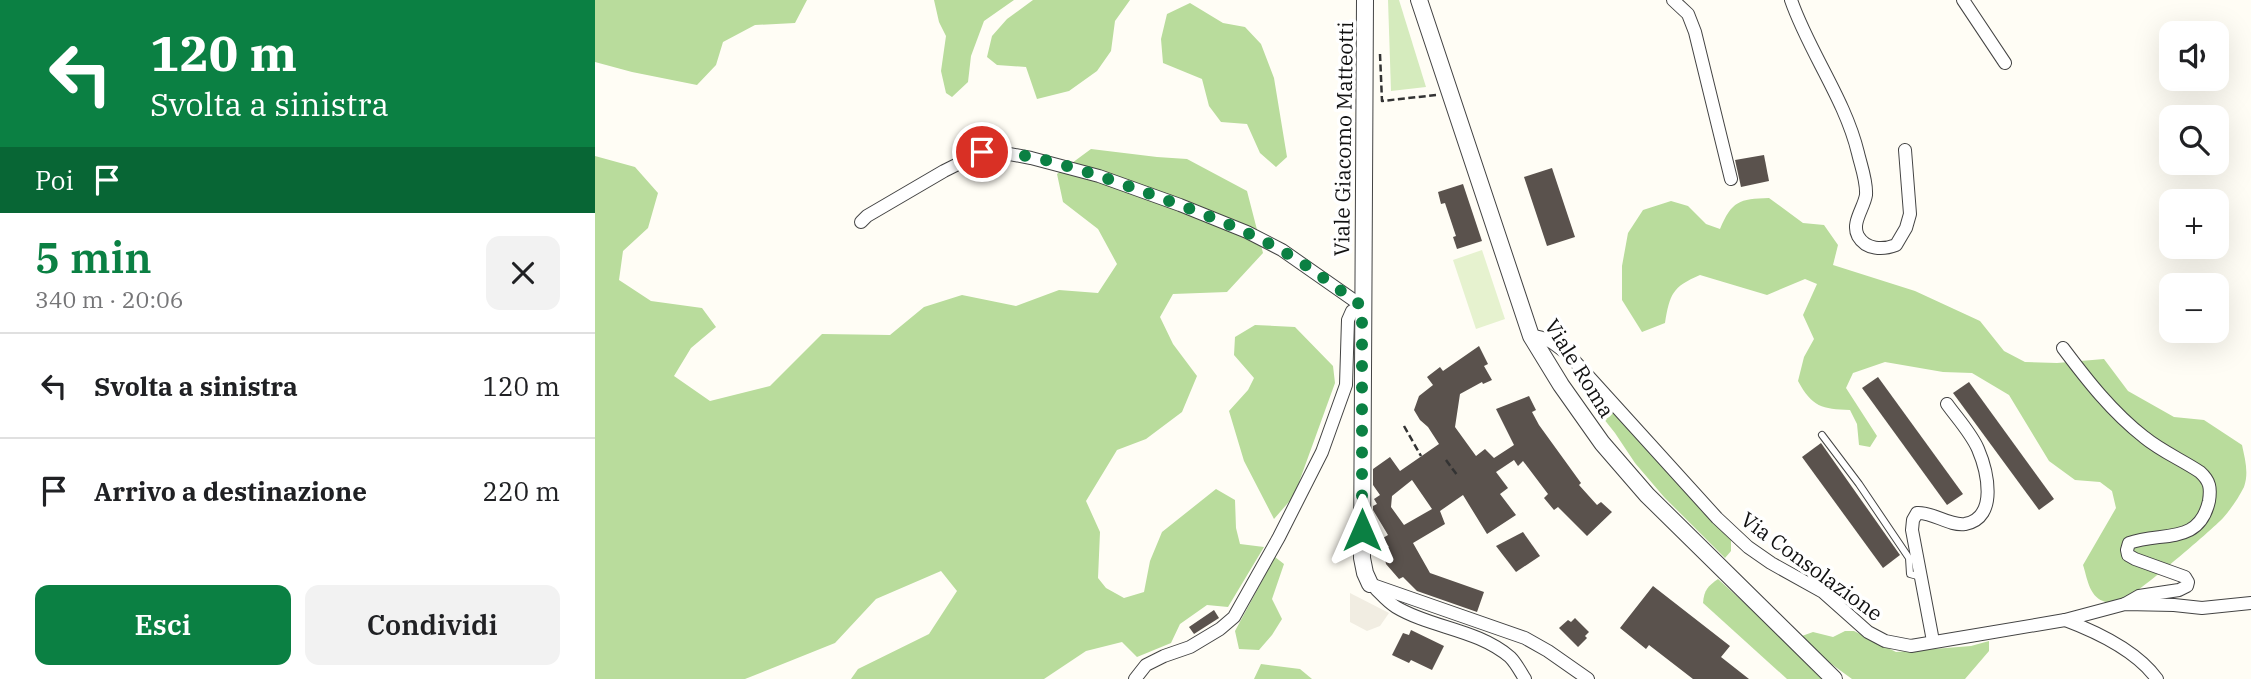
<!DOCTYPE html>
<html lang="it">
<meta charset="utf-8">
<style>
:root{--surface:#fff;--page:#f2f2f2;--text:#202124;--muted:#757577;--line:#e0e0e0;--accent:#0b8043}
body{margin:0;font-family:"IBM Plex Serif",serif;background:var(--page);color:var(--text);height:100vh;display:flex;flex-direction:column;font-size:26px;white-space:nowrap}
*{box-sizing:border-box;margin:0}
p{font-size:23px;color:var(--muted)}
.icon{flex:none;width:38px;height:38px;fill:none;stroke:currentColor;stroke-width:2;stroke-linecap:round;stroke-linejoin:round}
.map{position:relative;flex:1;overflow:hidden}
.drawer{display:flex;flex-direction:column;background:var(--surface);width:595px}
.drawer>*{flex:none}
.top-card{background:#0b8043;color:#fff;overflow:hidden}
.fabs{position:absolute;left:1564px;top:21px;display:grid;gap:14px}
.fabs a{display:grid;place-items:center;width:70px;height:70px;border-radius:14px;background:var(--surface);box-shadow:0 7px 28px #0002;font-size:35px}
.pin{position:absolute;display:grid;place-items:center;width:60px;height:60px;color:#fff;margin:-30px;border:4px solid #fff;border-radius:50%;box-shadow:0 2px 7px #0007}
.me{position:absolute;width:77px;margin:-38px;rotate:0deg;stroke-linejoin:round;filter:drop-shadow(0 0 5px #0008)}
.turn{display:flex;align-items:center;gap:24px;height:147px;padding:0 35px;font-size:32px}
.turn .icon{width:91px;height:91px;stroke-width:2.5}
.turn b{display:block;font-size:49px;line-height:60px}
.then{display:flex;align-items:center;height:66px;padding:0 35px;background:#0003;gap:14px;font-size:26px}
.round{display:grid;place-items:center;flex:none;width:74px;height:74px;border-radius:14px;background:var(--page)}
.head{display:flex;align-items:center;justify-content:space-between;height:119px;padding:0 35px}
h1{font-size:42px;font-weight:600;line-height:52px;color:var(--accent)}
.primary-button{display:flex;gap:14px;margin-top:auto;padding:14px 35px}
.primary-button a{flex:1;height:80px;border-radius:14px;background:var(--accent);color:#fff;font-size:28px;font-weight:600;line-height:80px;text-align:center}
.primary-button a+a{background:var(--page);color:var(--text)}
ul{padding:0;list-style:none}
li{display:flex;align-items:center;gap:21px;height:105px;padding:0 35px;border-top:2px solid var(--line)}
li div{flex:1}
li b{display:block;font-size:26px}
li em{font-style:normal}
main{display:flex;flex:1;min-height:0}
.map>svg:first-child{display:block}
.green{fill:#d5ebbd}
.forest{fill:#b9dc9c}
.pitch{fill:#e6f2cf}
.plaza{fill:#f1ede2}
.building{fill:#5a524d;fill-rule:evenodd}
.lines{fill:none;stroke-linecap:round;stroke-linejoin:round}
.service-casing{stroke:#444;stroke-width:8}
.minor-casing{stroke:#444;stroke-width:14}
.tertiary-casing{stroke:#444;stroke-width:18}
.path{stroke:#333;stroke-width:2.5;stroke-dasharray:7 3.5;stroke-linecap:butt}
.service{stroke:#fff;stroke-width:6}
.minor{stroke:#fff;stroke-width:12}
.tertiary{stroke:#fff;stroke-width:16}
.route{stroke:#0b8043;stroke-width:12;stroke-dasharray:0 21.6}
.labels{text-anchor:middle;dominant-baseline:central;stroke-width:7;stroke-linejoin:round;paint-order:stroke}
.street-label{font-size:21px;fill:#111;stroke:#fff}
</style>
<main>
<section class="drawer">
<div class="top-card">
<div class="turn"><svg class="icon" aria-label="left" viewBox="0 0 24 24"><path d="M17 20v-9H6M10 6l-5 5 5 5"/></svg><div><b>120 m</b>Svolta a sinistra</div></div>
<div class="then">Poi<svg class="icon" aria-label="arrive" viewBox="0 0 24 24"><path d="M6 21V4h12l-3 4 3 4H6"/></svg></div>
</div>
<div class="head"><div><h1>5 min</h1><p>340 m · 20:06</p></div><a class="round"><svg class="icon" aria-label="close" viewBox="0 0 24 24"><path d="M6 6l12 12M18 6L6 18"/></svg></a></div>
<ul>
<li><svg class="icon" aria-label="left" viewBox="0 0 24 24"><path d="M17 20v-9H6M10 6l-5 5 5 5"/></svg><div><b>Svolta a sinistra</b></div><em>120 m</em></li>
<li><svg class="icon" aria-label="arrive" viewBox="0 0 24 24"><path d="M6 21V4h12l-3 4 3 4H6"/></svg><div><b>Arrivo a destinazione</b></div><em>220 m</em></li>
</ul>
<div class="primary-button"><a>Esci</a><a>Condividi</a></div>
</section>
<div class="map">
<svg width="1656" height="679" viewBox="0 0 1656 679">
<rect width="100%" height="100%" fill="#fffdf5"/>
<polygon class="green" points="793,0 804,0 831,87 796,91"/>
<g class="forest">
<polygon points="0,0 212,0 200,23 160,25 128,42 121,65 102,85 37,72 0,62"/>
<polygon points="339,0 419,0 389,21 376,56 373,82 357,97 351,93 346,71 351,36 344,22"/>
<polygon points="438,0 535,0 520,21 516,51 502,71 474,91 442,99 431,67 402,65 392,57 397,36 412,19"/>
<polygon points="595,3 628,23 650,27 666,44 679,78 692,157 681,167 665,153 652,124 626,122 614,106 607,79 568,63 566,39 572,14"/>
<polygon points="496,149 562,157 592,159 652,191 668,253 632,292 578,294 565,317 578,344 602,376 587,412 551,439 522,450 491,501 505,532 503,578 511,588 529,598 549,592 555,561 567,532 621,489 640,500 641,528 645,544 669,547 633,607 612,605 585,624 576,643 542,657 527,642 491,651 449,679 256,679 263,669 334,634 362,591 346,571 281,599 240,643 150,679 0,679 0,156 40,167 63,193 53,228 28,251 24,280 56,301 107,308 121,327 96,348 79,376 115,401 175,386 227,334 295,335 329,307 367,295 421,306 464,290 503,293 522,264 503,229 468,202 462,174"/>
<path d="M1174,198L1208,223L1229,225L1243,245L1238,265L1320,291L1385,321L1409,351L1430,362L1462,363L1509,359L1533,391L1579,417L1609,420L1647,445C1650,459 1654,473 1649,487C1644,497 1636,509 1628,518C1618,529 1534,601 1524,602C1521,603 1511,603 1508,601C1494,596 1492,577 1488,565L1521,508L1517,491L1505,482L1480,480L1454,461L1414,395L1377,373L1348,372L1290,362L1258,373L1251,388L1282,436L1275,447L1264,445L1262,424L1255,410C1227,409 1217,407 1203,381L1209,357L1219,339L1208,315L1222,284L1210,279L1172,295L1105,275C1077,287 1075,294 1070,323L1047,332L1027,300V266L1033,233L1048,210L1076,201L1093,206L1111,224L1125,229C1137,201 1144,199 1174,198Z"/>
<polygon points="660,325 700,327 738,366 740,383 699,496 679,519 649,461 634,411 653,390 659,378 639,355 640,337"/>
<polygon points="991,387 995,388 1136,540 1136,551 1130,558 1069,497 1040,463 1020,433 989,394"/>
<polygon points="680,557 689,564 677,599 687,619 677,635 664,650 644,649 640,631"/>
<path d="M1123,579L1233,679H1192L1108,603C1109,590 1113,586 1123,579Z"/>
<polygon points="1250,631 1259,631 1301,652 1376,646 1394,641 1394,651 1370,679 1257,679 1209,644 1207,636 1218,632 1238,637"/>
<polygon points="666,664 705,669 717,679 659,679"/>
</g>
<polygon class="pitch" points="887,250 910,319 881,329 858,260"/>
<polygon class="plaza" points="755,593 794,613 785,626 772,631 755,622"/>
<g class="building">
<polygon points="1169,155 1174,181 1146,187 1140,160"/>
<polygon points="957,168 980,237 952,246 929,177"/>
<polygon points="868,184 887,241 862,249 858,237 861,236 850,203 846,204 843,192"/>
<path d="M884,346L893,364L889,366L897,380L888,384L887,382L865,394L860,427L881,456L890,449L899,458L919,445L901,409L934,396L941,410L937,412L944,425L986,483L984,485L1002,505L1006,502L1017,512L992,536L963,507L959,510L949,498L953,494L928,461L923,466L919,460L901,472L913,488L905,494L921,515L892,534L868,495L845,511L850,524L818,543L835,573L889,592L882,612L822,591L808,577L804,579L791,564L788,550L794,547L788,538L793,535L778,510V506L782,504L779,499L785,495L778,485V469L795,457L805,471L844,444L833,427L825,420L819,410L824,396L838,385L832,377L845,367L848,371ZM817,480L837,509L809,525L796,507L797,496Z"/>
<polygon points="1283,377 1368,494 1352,505 1267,388"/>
<polygon points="1374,382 1459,499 1444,510 1358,393"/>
<polygon points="1226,443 1305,555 1288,568 1207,457"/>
<polygon points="928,532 945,556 921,572 901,546"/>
<polygon points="1058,586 1135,646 1126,657 1154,679 1098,679 1054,645 1051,649 1025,628"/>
<polygon points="619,610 624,618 599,634 594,627"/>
<polygon points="980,618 994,632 990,636 992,638 983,647 964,628 973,620 976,622"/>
<polygon points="816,630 849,646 837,670 816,660 814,663 797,655 808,633 814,635"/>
</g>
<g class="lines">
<defs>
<polyline id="service" points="1227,435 1264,484 1314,558 1315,574 1326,577"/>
<g id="minor">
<polyline points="1078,0 1093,14 1100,32 1136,179"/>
<path d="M1196,0C1214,52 1250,99 1263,153C1266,166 1272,181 1271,195C1269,208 1256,223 1263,236C1271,250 1288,250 1301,245L1311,228L1315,214L1310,150"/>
<polyline points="1368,0 1410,63"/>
<polyline points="266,222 272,216 349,171 387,152 404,152 436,158 504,176 585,205 652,232 687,250 767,306 757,311 753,320 751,385 727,452 684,537 639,617 625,629 595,647 569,656 551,665 540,679"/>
<path d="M936,336C954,337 962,346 976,357L1122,518L1153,547L1176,563L1228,592L1273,632L1290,641L1316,646L1470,620L1530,604L1579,605L1607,608L1656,603"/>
<path d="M1468,348C1492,380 1517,412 1549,437C1566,451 1587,460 1605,472C1615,481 1616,488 1614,501C1604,546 1566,531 1534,543L1532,550L1533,555L1540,559L1590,577L1593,582L1592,586L1584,590L1544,596L1530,604"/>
<polyline points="775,584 930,638 953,651 993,679"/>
<path d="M781,589C787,595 793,602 801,607C836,628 882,629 915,657C921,663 925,671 930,679"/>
<path d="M1470,620C1502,632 1541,650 1562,679"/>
<path d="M1338,641L1317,530L1318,520L1322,513C1339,512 1353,526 1370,524C1404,518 1392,470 1383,449C1376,433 1362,418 1352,404"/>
</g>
<g id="tertiary">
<polyline points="770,0 767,558 770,573 775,584"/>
<polyline points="824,0 936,336 966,385 1007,443 1052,495 1239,679"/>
</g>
</defs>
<use href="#service" class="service-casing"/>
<use href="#minor" class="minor-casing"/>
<use href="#tertiary" class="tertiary-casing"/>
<g class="path">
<polyline points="785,54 787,101 841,95"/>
<polyline points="809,426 826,456"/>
<polyline points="851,460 862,475"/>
</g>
<use href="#service" class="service"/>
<use href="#minor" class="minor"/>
<use href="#tertiary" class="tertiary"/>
</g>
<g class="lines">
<path class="route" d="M387,152C437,151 495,173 542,189C590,207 639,224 684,249C713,265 740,287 767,306V530"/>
</g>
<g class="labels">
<g class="street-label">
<text transform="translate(748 139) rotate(-89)">Viale Giacomo Matteotti</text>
<text transform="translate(985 368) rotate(58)">Viale Roma</text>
<text transform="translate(1217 566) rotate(36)">Via Consolazione</text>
</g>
</g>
</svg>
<div class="fabs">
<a><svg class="icon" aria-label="sound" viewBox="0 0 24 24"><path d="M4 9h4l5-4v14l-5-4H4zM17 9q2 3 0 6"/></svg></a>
<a><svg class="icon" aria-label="search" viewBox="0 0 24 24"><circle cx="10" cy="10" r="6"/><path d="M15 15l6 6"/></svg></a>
<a>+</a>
<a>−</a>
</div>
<div class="pin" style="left:387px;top:152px;background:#d93025"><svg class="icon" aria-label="arrive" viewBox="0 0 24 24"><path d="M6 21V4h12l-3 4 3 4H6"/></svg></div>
<svg class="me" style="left:767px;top:530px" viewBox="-20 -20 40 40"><path d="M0-17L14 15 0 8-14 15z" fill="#0b8043" stroke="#fff" stroke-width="4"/></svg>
</div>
</main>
